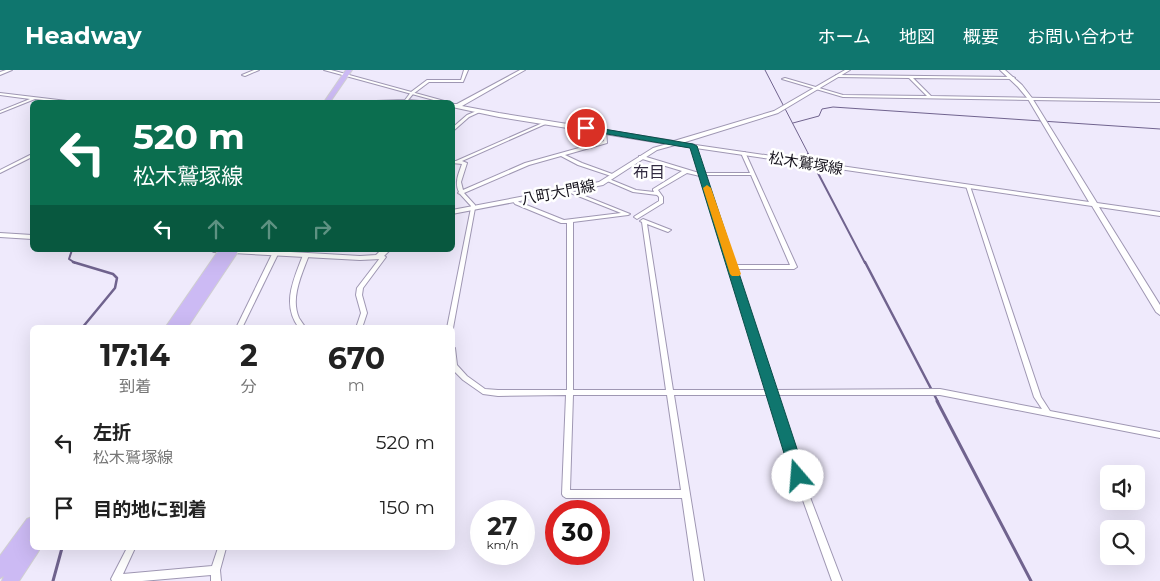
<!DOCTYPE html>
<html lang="ja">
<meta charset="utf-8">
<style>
:root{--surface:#fff;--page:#f6f6f6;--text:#222;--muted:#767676;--accent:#0f766e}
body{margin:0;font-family:Montserrat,"Noto Sans JP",sans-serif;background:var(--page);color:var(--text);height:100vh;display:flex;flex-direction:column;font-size:19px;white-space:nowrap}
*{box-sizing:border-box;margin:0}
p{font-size:16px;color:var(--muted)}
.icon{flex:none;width:28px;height:28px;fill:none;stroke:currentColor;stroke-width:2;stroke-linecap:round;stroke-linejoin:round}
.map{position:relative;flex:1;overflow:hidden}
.panel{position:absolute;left:30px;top:255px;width:425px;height:225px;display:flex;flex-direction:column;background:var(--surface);border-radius:8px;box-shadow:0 5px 20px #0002}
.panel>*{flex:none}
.banner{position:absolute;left:30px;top:30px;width:425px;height:152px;border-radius:8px;box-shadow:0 5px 20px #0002;background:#0b6e4f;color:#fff;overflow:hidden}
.controls{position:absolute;left:1100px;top:395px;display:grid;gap:10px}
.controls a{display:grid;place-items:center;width:45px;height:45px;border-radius:8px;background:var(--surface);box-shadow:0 5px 20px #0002;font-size:25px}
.speed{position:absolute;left:470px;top:430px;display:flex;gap:10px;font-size:25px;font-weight:700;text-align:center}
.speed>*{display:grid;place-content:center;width:65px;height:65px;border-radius:50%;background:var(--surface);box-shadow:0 5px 20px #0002;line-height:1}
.speed small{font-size:12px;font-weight:400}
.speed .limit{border:8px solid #d22;background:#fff;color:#111}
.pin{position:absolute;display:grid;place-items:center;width:42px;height:42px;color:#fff;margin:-21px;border:2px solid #fff;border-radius:50%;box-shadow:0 1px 5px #0007}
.me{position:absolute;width:55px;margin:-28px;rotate:342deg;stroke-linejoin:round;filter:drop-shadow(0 0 4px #0008)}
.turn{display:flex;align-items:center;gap:18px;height:105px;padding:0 20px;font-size:22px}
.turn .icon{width:65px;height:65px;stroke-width:2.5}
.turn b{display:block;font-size:35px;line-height:42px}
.lanes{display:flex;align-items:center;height:48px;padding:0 20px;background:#0003;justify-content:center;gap:25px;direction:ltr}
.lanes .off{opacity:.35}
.eta{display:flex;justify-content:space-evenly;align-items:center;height:85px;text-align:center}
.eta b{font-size:30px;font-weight:700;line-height:35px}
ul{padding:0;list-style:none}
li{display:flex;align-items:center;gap:15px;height:65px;padding:0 20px}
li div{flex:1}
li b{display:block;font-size:19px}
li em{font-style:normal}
header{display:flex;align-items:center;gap:30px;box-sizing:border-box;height:70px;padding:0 25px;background:var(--accent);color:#fff}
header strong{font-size:24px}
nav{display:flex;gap:28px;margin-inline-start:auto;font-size:18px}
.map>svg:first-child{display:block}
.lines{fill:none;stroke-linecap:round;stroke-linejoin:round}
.stream-far3{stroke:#70638e;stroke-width:1}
.stream-far2{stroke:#70638e;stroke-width:2}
.stream-far1{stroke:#70638e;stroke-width:2.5}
.stream{stroke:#70638e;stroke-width:3}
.street-casing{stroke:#9f97b3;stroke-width:2}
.secondary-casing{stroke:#9f97b3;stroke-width:2}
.highway-casing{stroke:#d0cfd1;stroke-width:2}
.street{fill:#fff;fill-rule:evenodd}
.secondary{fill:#fff;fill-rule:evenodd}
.highway{fill:#ccbaf4;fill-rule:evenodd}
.route{fill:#0f766e;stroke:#0a4d48}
.slow{fill:#f59e0b}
.labels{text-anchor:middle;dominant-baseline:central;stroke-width:5;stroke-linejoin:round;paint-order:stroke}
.far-street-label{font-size:15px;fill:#14111b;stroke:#fff}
.far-neighbourhood-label{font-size:16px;fill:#322b41;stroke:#fff}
</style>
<header>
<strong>Headway</strong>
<nav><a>ホーム</a><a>地図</a><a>概要</a><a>お問い合わせ</a></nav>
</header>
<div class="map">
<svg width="1160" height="511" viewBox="0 0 1160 511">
<rect width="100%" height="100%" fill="#efeafc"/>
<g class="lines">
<g class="stream-far3">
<polyline points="765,0 809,85"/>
<polyline points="793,53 819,46 822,39 833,37 1160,59"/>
</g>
<g class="stream-far2">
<polyline points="808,84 865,193"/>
<polyline points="72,180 69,189 75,193"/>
</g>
<g class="stream-far1">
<polyline points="73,192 113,204 117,208 115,218 82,258"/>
<polyline points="865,192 938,332"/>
</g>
<g class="stream">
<polyline points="937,331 1031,511"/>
<polyline points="53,511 62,478"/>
</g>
<defs>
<g id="street">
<polygon points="254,0 259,0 245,6 242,5"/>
<polygon points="464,0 468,0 463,12 429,12 413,24 408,30 420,31 422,32 374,32 376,31 405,30 411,22 427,10 461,10"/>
<polygon points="837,5 1013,7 1015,8 1013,9 913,8 931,26 1160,30 1160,32 843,27 782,9 785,8 843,25 927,26 909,8 836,7 836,5"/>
<polygon points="0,23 67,31 69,32 62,32 35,29 0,43 0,41 30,29 0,25"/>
<polygon points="479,40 482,41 469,47 452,62 452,58 467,45"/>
<path d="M547,51L550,52L462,91L467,93L461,112L463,120L525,93L604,71L602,61L604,60L606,61L607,73L565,85L582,93L615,105L611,106L578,95L561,86L529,95L464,123L475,135V138L453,258L452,259V258H447L471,138V136L460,124L458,123L459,122C454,112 459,103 462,94L452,93V91H456Z"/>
<path d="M692,75L695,76L704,103H750L741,83L745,82L797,197L794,199H735L775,320L940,319L1042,339L1034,327L966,116L968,115L970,116L1041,327L1050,341L1160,362V368L940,325H776L808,422L842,511H832L800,422L769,325H674L704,511H694L682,428H566L563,426L562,424L566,325L498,326L483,324L463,310L452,299V276L455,278L457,295L467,306L485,319L498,320H567V153H561L515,134L512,130V129H516L519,132L564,150L621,143L568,122V120H570L630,144L628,145L573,152V320H666L642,152L640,151L643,149L671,160L668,162L647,154L673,320H768L700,106L687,103L658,120L663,127V133L637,149L634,147L635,146L659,131V127L657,125L633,122L605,110V109H609L636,120L654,122L653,120V119L682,101L639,88V86H643L699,103L691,76ZM705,105H751L790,195H734ZM573,325H667L681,420H570Z"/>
<polygon points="30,85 32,85 32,87 0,103 0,100"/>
<polygon points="274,180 280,180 242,258 236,258"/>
<path d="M306,183L309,185C302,204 290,228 299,248C301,251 303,254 306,258H299C281,234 294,209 303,185Z"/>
<polygon points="381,184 386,187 363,218 362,225 367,243 362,258 356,258 361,243 356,225 357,218 380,188 378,186 379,185"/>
<polygon points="127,478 135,478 123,504 212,496 218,478 226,478 220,500 221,511 211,511 211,505 142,511 112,511 111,509"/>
</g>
<g id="secondary">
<polygon points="6,0 12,0 0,5 0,2"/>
<polygon points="324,0 331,0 448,32 441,32"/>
<polygon points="520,0 525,0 462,36 499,43 674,71 774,41 845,0 850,0 778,43 682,73 1089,132 1028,29 1018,17 1000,0 1005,0 1022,15 1032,28 1097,133 1160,142 1160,146 1099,137 1160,235 1160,245 1156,242 1092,136 675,75 657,80 603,115 452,144 452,140 599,112 653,78 667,74 499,47 452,37 452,34 457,34"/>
<polygon points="0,163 32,165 32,169 0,167"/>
<polygon points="210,180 256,180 360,186 376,185 381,180 390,180 381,189 360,190 214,182"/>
</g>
<g id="highway">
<polygon points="346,0 352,0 330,32 324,32"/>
<polygon points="219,180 229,180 211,206 229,180 239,180 187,258 165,258"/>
<polygon points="32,447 32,466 29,471 32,470 32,478 40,478 38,482 19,511 2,511 4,506 0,508 0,486 27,449"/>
</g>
</defs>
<use href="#street" class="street-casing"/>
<use href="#secondary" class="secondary-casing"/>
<use href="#highway" class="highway-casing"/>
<use href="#street" class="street"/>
<use href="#secondary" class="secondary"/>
<use href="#highway" class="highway"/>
</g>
<polygon class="route" points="586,56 693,74 697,76 806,406 804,410 798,412 793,410 791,406 690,78 583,60 582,58"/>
<polygon class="slow" points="707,115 711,118 741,204 739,206 732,206 730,204 703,118"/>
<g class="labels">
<g class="far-street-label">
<text transform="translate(806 93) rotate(9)">松木鷲塚線</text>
<text transform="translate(558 122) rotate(-11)">八町大門線</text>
</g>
<g class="far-neighbourhood-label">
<text x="649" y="102">布目</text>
</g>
</g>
</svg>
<div class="controls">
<a><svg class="icon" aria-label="sound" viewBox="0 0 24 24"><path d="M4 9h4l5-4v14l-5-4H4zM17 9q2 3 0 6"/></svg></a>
<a><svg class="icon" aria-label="search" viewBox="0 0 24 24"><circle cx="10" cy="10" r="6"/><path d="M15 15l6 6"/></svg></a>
</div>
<div class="speed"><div>27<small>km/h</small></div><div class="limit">30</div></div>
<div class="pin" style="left:586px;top:58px;background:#d93025"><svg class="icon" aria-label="arrive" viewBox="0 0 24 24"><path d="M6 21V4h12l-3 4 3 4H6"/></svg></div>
<svg class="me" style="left:798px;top:406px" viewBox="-20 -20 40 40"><circle r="19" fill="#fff"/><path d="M0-13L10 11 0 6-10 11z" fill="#0f766e"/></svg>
<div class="banner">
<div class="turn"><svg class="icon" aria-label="left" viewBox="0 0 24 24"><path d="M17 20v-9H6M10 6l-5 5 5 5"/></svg><div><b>520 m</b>松木鷲塚線</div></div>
<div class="lanes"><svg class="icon" aria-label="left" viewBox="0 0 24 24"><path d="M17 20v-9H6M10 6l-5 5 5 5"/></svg><svg class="icon off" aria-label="ahead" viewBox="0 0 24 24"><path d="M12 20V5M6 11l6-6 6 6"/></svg><svg class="icon off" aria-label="ahead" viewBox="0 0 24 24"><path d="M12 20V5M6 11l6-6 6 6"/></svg><svg class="icon off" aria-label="right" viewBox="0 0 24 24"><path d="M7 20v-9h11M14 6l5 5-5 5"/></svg></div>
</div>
<section class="panel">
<div class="eta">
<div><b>17:14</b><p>到着</p></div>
<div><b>2</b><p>分</p></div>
<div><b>670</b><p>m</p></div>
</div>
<ul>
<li><svg class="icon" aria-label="left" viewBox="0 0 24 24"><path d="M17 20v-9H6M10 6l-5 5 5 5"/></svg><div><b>左折</b><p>松木鷲塚線</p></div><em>520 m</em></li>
<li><svg class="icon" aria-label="arrive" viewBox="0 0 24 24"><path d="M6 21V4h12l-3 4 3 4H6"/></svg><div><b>目的地に到着</b></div><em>150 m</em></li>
</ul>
</section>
</div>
